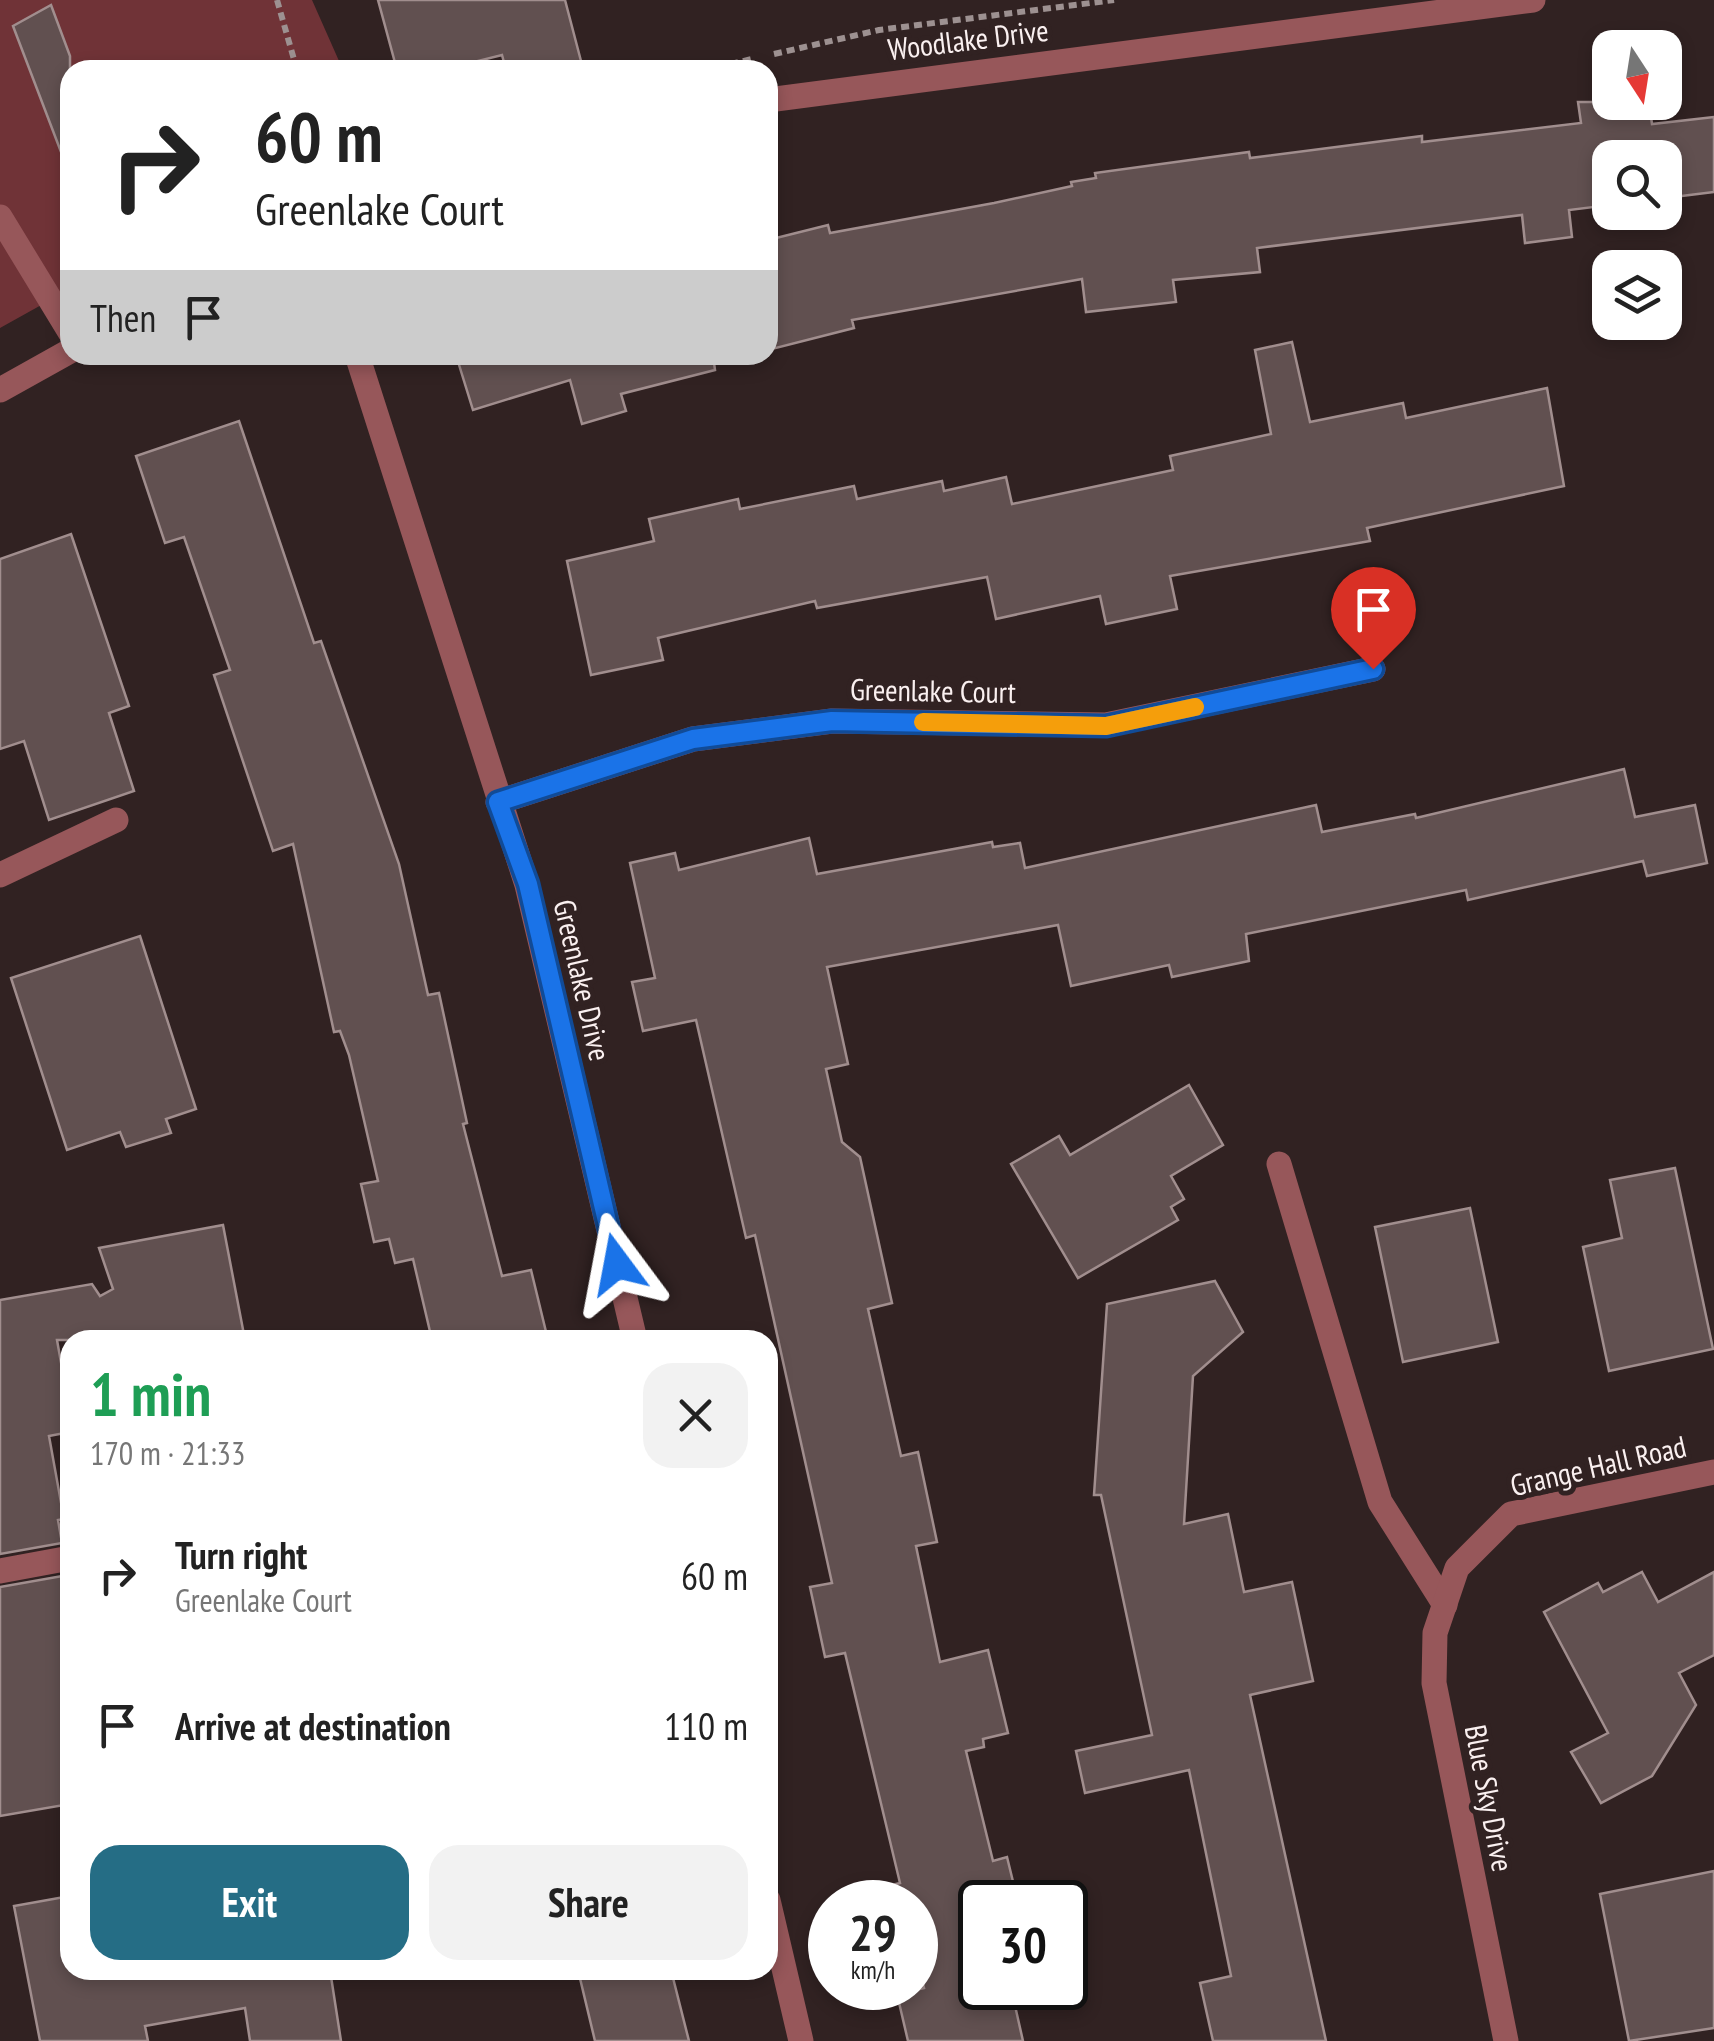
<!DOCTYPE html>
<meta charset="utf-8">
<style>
:root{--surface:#fff;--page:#f2f2f2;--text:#222;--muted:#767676;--accent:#256d85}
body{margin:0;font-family:"PT Sans Narrow",sans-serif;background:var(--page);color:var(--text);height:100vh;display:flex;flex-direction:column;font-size:38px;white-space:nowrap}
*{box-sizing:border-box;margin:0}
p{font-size:32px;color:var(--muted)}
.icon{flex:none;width:55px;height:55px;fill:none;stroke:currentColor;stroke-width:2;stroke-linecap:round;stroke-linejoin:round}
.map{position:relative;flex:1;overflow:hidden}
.side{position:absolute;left:60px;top:1330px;width:718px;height:650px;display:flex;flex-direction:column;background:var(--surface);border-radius:30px;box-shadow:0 5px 15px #0003}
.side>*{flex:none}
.banner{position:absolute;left:60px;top:60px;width:718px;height:305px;border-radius:30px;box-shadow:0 5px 15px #0003;background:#fff;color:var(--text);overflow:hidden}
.needle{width:65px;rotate:168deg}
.tools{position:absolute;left:1592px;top:30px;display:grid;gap:20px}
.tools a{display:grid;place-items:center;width:90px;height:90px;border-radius:20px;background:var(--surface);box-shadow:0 5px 15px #0003;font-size:50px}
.speed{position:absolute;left:808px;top:1880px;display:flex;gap:20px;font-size:50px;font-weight:700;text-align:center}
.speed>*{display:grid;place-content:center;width:130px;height:130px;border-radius:50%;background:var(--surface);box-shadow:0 5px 15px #0003;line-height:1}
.speed small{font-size:25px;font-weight:400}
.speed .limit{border:5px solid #111;border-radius:15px;background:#fff;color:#111}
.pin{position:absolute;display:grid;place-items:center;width:85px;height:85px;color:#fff;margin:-102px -42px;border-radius:50% 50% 50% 0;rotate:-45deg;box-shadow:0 0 10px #0007}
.pin .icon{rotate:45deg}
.me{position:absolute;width:110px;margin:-55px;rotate:347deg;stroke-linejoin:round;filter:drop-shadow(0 0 8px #0008)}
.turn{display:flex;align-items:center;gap:35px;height:210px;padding:0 30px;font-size:45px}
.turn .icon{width:130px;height:130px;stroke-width:2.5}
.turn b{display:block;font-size:70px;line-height:85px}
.then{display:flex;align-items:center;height:95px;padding:0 30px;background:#0003;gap:20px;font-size:38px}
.round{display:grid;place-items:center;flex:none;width:105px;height:105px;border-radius:30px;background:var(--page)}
.overview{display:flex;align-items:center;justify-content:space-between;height:170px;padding:0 30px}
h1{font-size:60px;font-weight:700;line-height:75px;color:#1e9e55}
.primary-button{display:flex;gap:20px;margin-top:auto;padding:20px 30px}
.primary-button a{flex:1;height:115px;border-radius:30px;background:var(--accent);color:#fff;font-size:40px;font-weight:700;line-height:115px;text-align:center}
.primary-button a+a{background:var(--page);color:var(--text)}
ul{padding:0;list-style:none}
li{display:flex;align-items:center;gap:30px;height:150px;padding:0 30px}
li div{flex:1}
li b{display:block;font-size:38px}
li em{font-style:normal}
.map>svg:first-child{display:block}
.green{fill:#703337}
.building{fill:#615050;stroke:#a18e8e;stroke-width:2.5}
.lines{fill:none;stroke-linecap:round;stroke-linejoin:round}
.path{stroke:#9d9191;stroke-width:6;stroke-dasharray:8 5;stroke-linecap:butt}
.minor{stroke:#97575a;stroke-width:25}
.route-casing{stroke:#114b97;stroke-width:25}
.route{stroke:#1a73e8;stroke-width:18}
.slow{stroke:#f59e0b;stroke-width:18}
.labels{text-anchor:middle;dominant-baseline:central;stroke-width:10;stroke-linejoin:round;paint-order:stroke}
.street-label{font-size:30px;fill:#faf0f0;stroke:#312222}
</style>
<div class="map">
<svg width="1714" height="2041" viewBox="0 0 1714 2041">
<rect width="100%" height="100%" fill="#312222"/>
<polygon class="green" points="0,0 312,0 343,70 70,70 70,289 0,328"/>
<g class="building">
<polygon points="378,0 565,0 581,61 547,70 506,70 502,55 442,70 397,70"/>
<polygon points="51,5 70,56 70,164 66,165 13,26"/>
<polygon points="1578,102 1649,102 1652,124 1714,117 1714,192 1665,198 1665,158 1610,158 1610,205 1569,210 1572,237 1525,243 1522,215 1257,248 1260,272 1173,280 1176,302 1086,312 1082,279 852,320 854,328 768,350 768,240 828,225 830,233 994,203 1072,186 1071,182 1096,178 1095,173 1249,152 1250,158 1422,136 1422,142 1581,123"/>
<polygon points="1292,342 1310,422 1403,403 1406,418 1547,388 1564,486 1367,528 1370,541 1170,576 1177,609 1106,624 1100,596 996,619 987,577 817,608 815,601 658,638 663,660 591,675 567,561 654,541 649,519 738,499 740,509 854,486 857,499 942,481 944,491 1006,477 1012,504 1173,470 1170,456 1271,434 1255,350"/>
<polygon points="456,355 713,355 715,370 621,394 626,411 582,424 570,380 473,410"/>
<polygon points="239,421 314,643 321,641 399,864 428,995 439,993 467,1123 463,1124 502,1276 531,1270 548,1340 432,1340 413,1259 395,1263 389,1239 374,1242 361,1184 378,1181 349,1055 340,1031 334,1032 293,844 273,851 214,675 230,670 184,537 165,543 136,456"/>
<polygon points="71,534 129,706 109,713 134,791 49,820 24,741 0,749 0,559"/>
<polygon points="1624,769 1635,817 1695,805 1707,863 1647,876 1643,861 1468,900 1466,890 1246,934 1249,961 1172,977 1169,965 1071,986 1058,925 827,967 848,1064 826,1069 842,1142 860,1157 892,1303 868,1309 901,1456 918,1452 937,1542 916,1546 940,1662 988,1650 1008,1733 983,1739 984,1747 966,1751 993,1861 1007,1857 1018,1902 980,1902 980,1988 1011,1988 1023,2041 908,2041 897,1994 924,1988 915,1949 915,1902 890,1902 888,1886 900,1883 845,1653 825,1657 810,1587 832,1583 755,1235 746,1238 696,1020 643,1031 632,982 655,978 630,863 675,853 679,870 809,838 817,874 992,842 993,847 1020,843 1025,868 1316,805 1322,832 1415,814 1416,818"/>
<polygon points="140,936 196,1109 166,1119 171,1133 126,1147 120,1132 67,1150 11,978"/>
<polygon points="1189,1085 1223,1145 1171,1176 1184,1199 1171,1207 1178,1220 1078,1278 1011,1164 1059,1136 1070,1155"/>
<polygon points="1675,1168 1713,1349 1609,1371 1583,1247 1622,1238 1610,1180"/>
<polygon points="1470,1208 1498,1342 1403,1362 1375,1227"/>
<polygon points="223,1225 245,1340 57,1340 70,1413 70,1432 49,1436 64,1519 58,1520 62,1543 0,1554 0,1300 92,1284 100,1296 113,1289 99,1248"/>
<polygon points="1215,1281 1243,1332 1193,1376 1184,1524 1228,1514 1244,1592 1292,1582 1313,1681 1250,1695 1326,2041 1213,2041 1200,1983 1231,1976 1189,1770 1085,1793 1076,1751 1152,1735 1101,1495 1094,1495 1107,1304"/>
<polygon points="1642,1572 1658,1602 1714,1572 1714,1655 1679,1673 1696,1705 1652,1776 1601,1803 1571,1752 1608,1733 1544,1612 1598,1583 1603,1592"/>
<polygon points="68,1575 70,1804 0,1816 0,1587"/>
<polygon points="1714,1871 1714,2028 1629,2041 1600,1894"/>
<polygon points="70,1896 70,1970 330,1970 341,2041 250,2041 245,2008 145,2026 148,2041 40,2041 14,1906"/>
<polygon points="578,1970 671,1970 689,2041 595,2041"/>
</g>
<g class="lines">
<g class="path">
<polyline points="277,0 297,70"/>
<polyline points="774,54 879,30 1114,0"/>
<polyline points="705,70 752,59"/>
</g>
<g class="minor">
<polyline points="768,100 1533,0"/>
<polyline points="0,217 70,332"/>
<polyline points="357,355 527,885 635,1340"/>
<polyline points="0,390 70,351"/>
<polyline points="498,802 693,739 832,721 1106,725 1373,669"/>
<polyline points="0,875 116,820"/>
<polyline points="1279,1164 1380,1502 1445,1605"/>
<polyline points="0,1571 70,1558"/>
<polyline points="768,1900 801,2041"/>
<polyline points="1506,2041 1434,1683 1435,1633 1457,1568 1511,1514 1714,1472"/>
</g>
</g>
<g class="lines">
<defs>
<polyline id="route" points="617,1264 528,884 498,802 693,739 832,721 1106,726 1373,669"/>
</defs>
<use href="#route" class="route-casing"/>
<use href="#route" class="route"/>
<polyline class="slow" points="923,722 1106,726 1195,707"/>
</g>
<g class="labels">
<g class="street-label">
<text transform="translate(968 39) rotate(-7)">Woodlake Drive</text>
<text transform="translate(933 690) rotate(1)">Greenlake Court</text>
<text transform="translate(583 980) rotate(77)">Greenlake Drive</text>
<text transform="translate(1598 1465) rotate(-13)">Grange Hall Road</text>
<text transform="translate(1490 1798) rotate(79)">Blue Sky Drive</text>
</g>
</g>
</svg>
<div class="tools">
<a><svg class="needle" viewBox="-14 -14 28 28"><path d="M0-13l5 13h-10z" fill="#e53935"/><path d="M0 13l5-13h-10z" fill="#767676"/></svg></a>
<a><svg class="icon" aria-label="search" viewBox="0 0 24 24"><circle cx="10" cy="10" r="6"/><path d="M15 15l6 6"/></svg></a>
<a><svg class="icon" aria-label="layers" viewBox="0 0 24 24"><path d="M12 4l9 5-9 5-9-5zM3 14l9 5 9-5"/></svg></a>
</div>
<div class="speed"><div>29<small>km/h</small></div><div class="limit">30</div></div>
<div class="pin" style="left:1373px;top:669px;background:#d93025"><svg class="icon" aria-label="arrive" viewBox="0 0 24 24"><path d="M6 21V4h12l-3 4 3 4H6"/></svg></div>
<svg class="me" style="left:617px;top:1264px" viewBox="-20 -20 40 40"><path d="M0-17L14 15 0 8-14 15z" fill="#1a73e8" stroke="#fff" stroke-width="4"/></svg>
<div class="banner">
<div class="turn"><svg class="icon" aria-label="right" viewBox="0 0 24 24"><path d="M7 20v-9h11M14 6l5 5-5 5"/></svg><div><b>60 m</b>Greenlake Court</div></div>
<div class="then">Then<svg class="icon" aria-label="arrive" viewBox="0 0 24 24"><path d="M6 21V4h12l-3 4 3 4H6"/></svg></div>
</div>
<section class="side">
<div class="overview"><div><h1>1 min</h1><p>170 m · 21:33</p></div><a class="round"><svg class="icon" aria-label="close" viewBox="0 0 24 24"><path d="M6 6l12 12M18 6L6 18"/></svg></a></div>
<ul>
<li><svg class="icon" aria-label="right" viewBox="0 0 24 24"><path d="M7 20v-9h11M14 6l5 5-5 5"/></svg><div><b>Turn right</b><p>Greenlake Court</p></div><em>60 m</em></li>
<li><svg class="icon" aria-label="arrive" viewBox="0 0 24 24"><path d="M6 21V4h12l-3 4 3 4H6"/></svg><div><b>Arrive at destination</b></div><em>110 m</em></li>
</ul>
<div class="primary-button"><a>Exit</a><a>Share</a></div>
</section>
</div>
